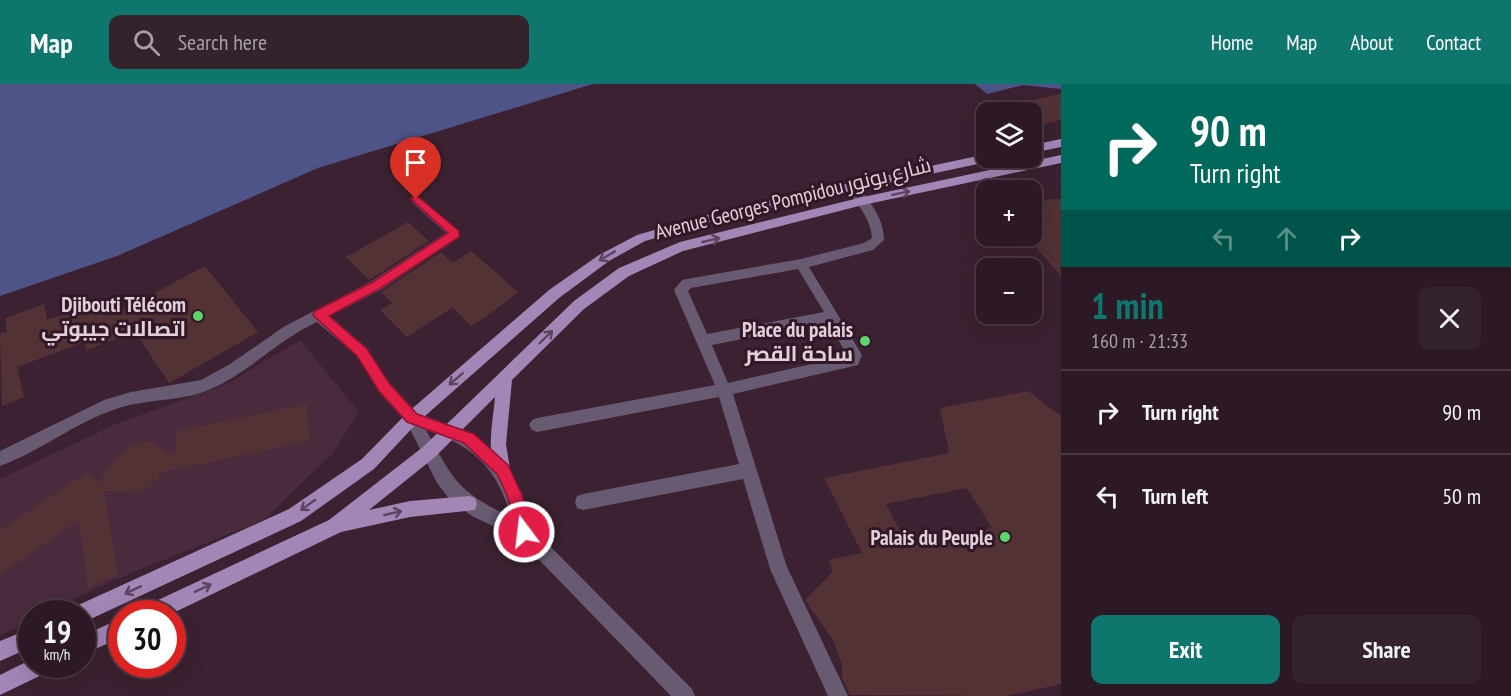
<!DOCTYPE html>
<meta charset="utf-8">
<style>
:root{--surface:#2c1925;--page:#34222d;--text:#f1f3f6;--muted:#a6a0a7;--line:#483842;--accent:#0f766e}
body{margin:0;font-family:"PT Sans Narrow",Cairo,sans-serif;background:var(--page);color:var(--text);height:100vh;display:flex;flex-direction:column;font-size:22px;white-space:nowrap}
*{box-sizing:border-box;margin:0}
p{font-size:20px;color:var(--muted)}
.icon{flex:none;width:33px;height:33px;fill:none;stroke:currentColor;stroke-width:2;stroke-linecap:round;stroke-linejoin:round}
.map{position:relative;flex:1;overflow:hidden}
.panel{display:flex;flex-direction:column;background:var(--surface);width:450px}
.panel>*{flex:none}
.banner{background:#00695c;color:#fff;overflow:hidden}
.fabs{position:absolute;left:976px;top:18px;display:grid;gap:12px}
.fabs a{display:grid;place-items:center;width:66px;height:66px;border-radius:12px;background:var(--surface);box-shadow:0 6px 24px #0002,0 0 0 2px var(--line);font-size:30px}
.speed{position:absolute;left:18px;top:516px;display:flex;gap:12px;font-size:30px;font-weight:700;text-align:center}
.speed>*{display:grid;place-content:center;width:78px;height:78px;border-radius:50%;background:var(--surface);box-shadow:0 6px 24px #0002,0 0 0 2px var(--line);line-height:1}
.speed small{font-size:15px;font-weight:400}
.speed .limit{border:9px solid #d22;background:#fff;color:#111}
.pin{position:absolute;display:grid;place-items:center;width:51px;height:51px;color:#fff;margin:-62px -26px;border-radius:50% 50% 50% 0;rotate:-45deg;box-shadow:0 0 6px #0007}
.pin .icon{rotate:45deg}
.me{position:absolute;width:66px;margin:-33px;rotate:345deg;stroke-linejoin:round;filter:drop-shadow(0 0 4px #0008)}
.turn{display:flex;align-items:center;gap:21px;height:126px;padding:0 30px;font-size:27px}
.turn .icon{width:78px;height:78px;stroke-width:2.5}
.turn b{display:block;font-size:42px;line-height:51px}
.lanes{display:flex;align-items:center;height:57px;padding:0 30px;background:#0003;justify-content:center;gap:30px;direction:ltr}
.lanes .off{opacity:.35}
.round{display:grid;place-items:center;flex:none;width:63px;height:63px;border-radius:12px;background:var(--page)}
.overview{display:flex;align-items:center;justify-content:space-between;height:102px;padding:0 30px}
h1{font-size:36px;font-weight:700;line-height:45px;color:var(--accent)}
.action{display:flex;gap:12px;margin-top:auto;padding:12px 30px}
.action a{flex:1;height:69px;border-radius:12px;background:var(--accent);color:#fff;font-size:24px;font-weight:700;line-height:69px;text-align:center}
.action a+a{background:var(--page);color:var(--text)}
ul{padding:0;list-style:none}
li{display:flex;align-items:center;gap:18px;height:84px;padding:0 30px;border-top:2px solid var(--line)}
li div{flex:1}
li b{display:block;font-size:22px}
li em{font-style:normal}
header{display:flex;align-items:center;gap:36px;box-sizing:border-box;height:84px;padding:0 30px;background:var(--accent);color:#fff}
header strong{font-size:28px}
nav{display:flex;gap:33px;margin-inline-start:auto;font-size:21px}
.search{width:420px;height:54px;background:var(--page);display:flex;align-items:center;gap:15px;box-sizing:border-box;padding:0 21px;border-radius:12px;color:var(--muted);font-size:22px}
main{display:flex;flex:1;min-height:0}
.map>svg:first-child{display:block}
.built{fill:#4a2b3e}
.water{fill:#4e5388}
.building{fill:#523234;fill-rule:evenodd}
.lines{fill:none;stroke-linecap:round;stroke-linejoin:round}
.minor{fill:#675a71;fill-rule:evenodd}
.major{fill:#a287b6;fill-rule:evenodd}
.oneway{stroke:#5e4460}
.route{fill:#e11d48;stroke:#92132f;stroke-width:1.5}
.poi-dot{fill:#5ed56c;stroke:#311727;stroke-width:2}
.labels{text-anchor:middle;dominant-baseline:central;stroke-width:6;stroke-linejoin:round;paint-order:stroke}
.street-label{font-size:21px;fill:#e1cfd9;stroke:#311727}
.poi-label{font-size:21px;font-weight:bold;fill:#e1cfd9;stroke:#311727;text-anchor:end}
</style>
<header>
<strong>Map</strong>
<div class="search"><svg class="icon" aria-label="search" viewBox="0 0 24 24"><circle cx="10" cy="10" r="6"/><path d="M15 15l6 6"/></svg>Search here</div>
<nav><a>Home</a><a>Map</a><a>About</a><a>Contact</a></nav>
</header>
<main>
<div class="map">
<svg width="1061" height="612" viewBox="0 0 1061 612">
<rect width="100%" height="100%" fill="#3b2131"/>
<polygon class="built" points="300,256 359,328 333,369 264,436 116,495 46,529 32,530 31,537 0,552 0,395 116,340 227,300"/>
<g class="water">
<polygon points="0,0 593,0 318,84 117,172 0,212"/>
<polygon points="975,0 1061,0 1061,5 1023,1 987,10"/>
</g>
<g class="building">
<polygon points="1061,10 1061,36 1041,41 1032,34 1032,28 1026,28 1015,20"/>
<polygon points="1051,115 1061,115 1061,192 1032,159 1032,128 1040,127 1044,117"/>
<polygon points="408,138 429,157 371,195 369,196 346,173"/>
<polygon points="471,167 518,208 487,232 471,242 453,223 407,253 380,226 392,219 381,208 441,168 453,179"/>
<polygon points="205,182 258,248 169,299 135,248 86,266 85,258 17,283 24,313 2,322 0,249 7,248 5,234 44,220 47,236 115,213 119,228"/>
<path d="M1028,307L1061,332V600L1007,612L850,611L842,593V580L833,556L805,516L833,487L828,476L862,469L824,394L949,369L940,324ZM967,404L992,444L908,462L886,420Z"/>
<polygon points="307,320 310,357 164,388 149,403 134,409 104,407 118,491 88,504 79,436 0,491 0,446 88,387 98,399 117,372 133,361 148,357 175,372 177,347"/>
</g>
<g class="lines">
<g class="minor">
<path d="M850,97L854,98C868,115 884,133 884,156L873,166L809,183L862,271L858,281L733,310L787,483L848,612H828L770,485L743,395L583,426L577,424L575,418L577,412L583,410L739,380L719,313L537,348L532,346L529,341L532,336L537,334L715,301L674,206L682,196L687,195L801,175L864,159L872,154C871,133 855,118 844,101ZM798,185L824,228L707,250L688,207L691,204ZM829,238L847,272L728,299L712,261Z"/>
<path d="M416,111L459,147V153L382,205L330,232L367,264L389,298L417,329L463,346L494,366L514,396L531,443L692,605L695,612H671L518,454L472,432L450,416L437,399L407,339L379,308L357,272L317,238C279,255 251,287 213,304C184,318 150,314 119,324C77,337 41,367 0,382V367L104,316L131,308L201,296L230,280L285,242L372,197L446,149L412,118V112ZM426,346C474,362 497,384 511,433C458,408 453,396 426,346Z"/>
</g>
<g class="major">
<polygon points="1061,55 1061,63 1032,69 1032,61"/>
<polygon points="987,70 987,74 993,74 992,77 732,132 645,157 609,177 559,214 417,339 374,385 301,437 82,539 82,530 72,530 74,523 289,425 362,375 407,329 549,206 599,171 637,151 732,124"/>
<path d="M1061,71V79L863,121L683,167L629,192L584,225L512,296L506,360L510,385L508,390L502,393L496,390C486,366 493,338 495,313L435,373L369,426L410,417L469,412L475,414L477,420L475,426L410,433L341,448L171,530H141L143,523L329,436L423,363L574,217L619,184L680,158L863,113Z"/>
<polygon points="122,534 122,553 82,571 82,552"/>
<polygon points="32,544 32,563 0,577 0,557"/>
<polygon points="32,575 32,580 52,580 50,587 0,611 0,591"/>
</g>
</g>
<defs><path id="oneway-shaft" d="M-6 0H5M1.5-3L5.5 0L1.5 3" fill="none" stroke-width="1.6" stroke-linecap="round" stroke-linejoin="round" transform="scale(1.5)"/></defs>
<g class="oneway">
<use href="#oneway-shaft" transform="translate(901 109) rotate(-12)"/>
<use href="#oneway-shaft" transform="translate(711 156) rotate(-13)"/>
<use href="#oneway-shaft" transform="translate(607 172) rotate(149)"/>
<use href="#oneway-shaft" transform="translate(546 253) rotate(-44)"/>
<use href="#oneway-shaft" transform="translate(456 295) rotate(139)"/>
<use href="#oneway-shaft" transform="translate(308 421) rotate(145)"/>
<use href="#oneway-shaft" transform="translate(393 429) rotate(-13)"/>
<use href="#oneway-shaft" transform="translate(203 504) rotate(-25)"/>
<use href="#oneway-shaft" transform="translate(133 506) rotate(155)"/>
</g>
<polygon class="route" points="416,111 459,147 459,153 381,204 329,232 367,265 389,299 417,330 474,350 508,381 522,411 532,448 530,453 524,455 519,453 517,448 507,411 497,390 464,359 407,338 379,307 357,272 313,231 315,227 373,198 448,149 413,117 411,115"/>
<g class="poi-dot">
<circle cx="198" cy="232" r="6"/>
<circle cx="865" cy="257" r="6"/>
<circle cx="1005" cy="453" r="6"/>
</g>
<g class="labels">
<g class="street-label">
<text transform="translate(793 114) rotate(-14)">Avenue Georges Pompidou شارع بونور</text>
</g>
<g class="poi-label">
<text x="186" y="220">Djibouti Télécom<tspan x="186" dy="24">اتصالات جيبوتي</tspan></text>
<text x="853" y="245">Place du palais<tspan x="853" dy="24">ساحة القصر</tspan></text>
<text x="993" y="453">Palais du Peuple</text>
</g>
</g>
</svg>
<div class="fabs">
<a><svg class="icon" aria-label="layers" viewBox="0 0 24 24"><path d="M12 4l9 5-9 5-9-5zM3 14l9 5 9-5"/></svg></a>
<a>+</a>
<a>−</a>
</div>
<div class="speed"><div>19<small>km/h</small></div><div class="limit">30</div></div>
<div class="pin" style="left:416px;top:115px;background:#d93025"><svg class="icon" aria-label="arrive" viewBox="0 0 24 24"><path d="M6 21V4h12l-3 4 3 4H6"/></svg></div>
<svg class="me" style="left:524px;top:448px" viewBox="-20 -20 40 40"><circle r="17" fill="#e11d48" stroke="#fff" stroke-width="3"/><path d="M0-11L8 9 0 5-8 9z" fill="#fff"/></svg>
</div>
<section class="panel">
<div class="banner">
<div class="turn"><svg class="icon" aria-label="right" viewBox="0 0 24 24"><path d="M7 20v-9h11M14 6l5 5-5 5"/></svg><div><b>90 m</b>Turn right</div></div>
<div class="lanes"><svg class="icon off" aria-label="left" viewBox="0 0 24 24"><path d="M17 20v-9H6M10 6l-5 5 5 5"/></svg><svg class="icon off" aria-label="ahead" viewBox="0 0 24 24"><path d="M12 20V5M6 11l6-6 6 6"/></svg><svg class="icon" aria-label="right" viewBox="0 0 24 24"><path d="M7 20v-9h11M14 6l5 5-5 5"/></svg></div>
</div>
<div class="overview"><div><h1>1 min</h1><p>160 m · 21:33</p></div><a class="round"><svg class="icon" aria-label="close" viewBox="0 0 24 24"><path d="M6 6l12 12M18 6L6 18"/></svg></a></div>
<ul>
<li><svg class="icon" aria-label="right" viewBox="0 0 24 24"><path d="M7 20v-9h11M14 6l5 5-5 5"/></svg><div><b>Turn right</b></div><em>90 m</em></li>
<li><svg class="icon" aria-label="left" viewBox="0 0 24 24"><path d="M17 20v-9H6M10 6l-5 5 5 5"/></svg><div><b>Turn left</b></div><em>50 m</em></li>
</ul>
<div class="action"><a>Exit</a><a>Share</a></div>
</section>
</main>
